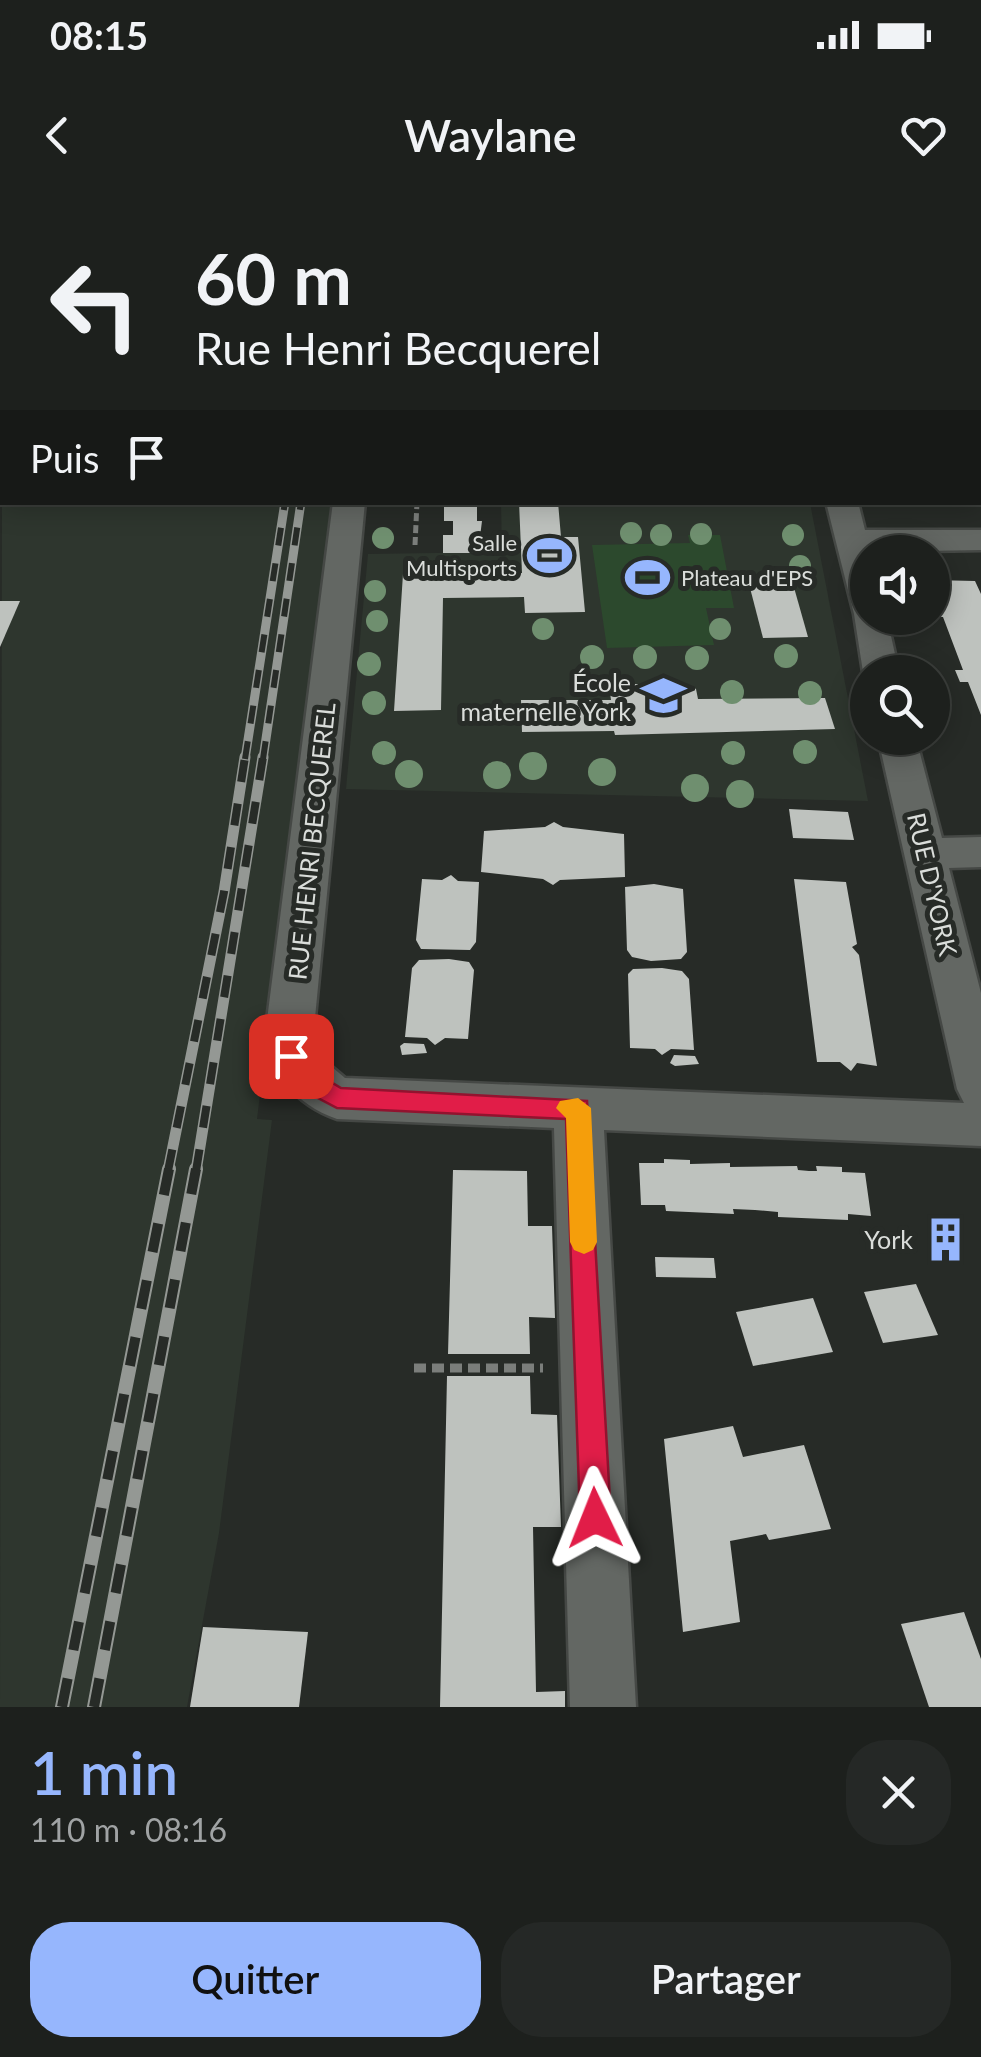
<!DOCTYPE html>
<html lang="fr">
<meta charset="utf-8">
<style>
:root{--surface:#1d201d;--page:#252826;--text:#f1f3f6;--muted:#a0a3a4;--line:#3b3e3b;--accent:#96b6fd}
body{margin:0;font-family:Lato,sans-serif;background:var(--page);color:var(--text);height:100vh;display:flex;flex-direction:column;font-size:38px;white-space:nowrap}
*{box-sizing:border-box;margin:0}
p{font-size:32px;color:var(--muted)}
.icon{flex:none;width:55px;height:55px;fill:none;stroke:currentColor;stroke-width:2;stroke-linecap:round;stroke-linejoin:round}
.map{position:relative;height:1507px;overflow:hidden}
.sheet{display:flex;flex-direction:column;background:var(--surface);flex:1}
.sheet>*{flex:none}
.guide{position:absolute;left:0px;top:0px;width:982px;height:305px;box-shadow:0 5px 25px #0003,0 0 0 2px var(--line);background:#1d201d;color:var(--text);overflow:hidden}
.fabs{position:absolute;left:850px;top:335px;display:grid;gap:20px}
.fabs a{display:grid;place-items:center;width:100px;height:100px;border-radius:50%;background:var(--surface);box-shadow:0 5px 25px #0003,0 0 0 2px var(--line);font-size:50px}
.pin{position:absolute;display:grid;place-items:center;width:85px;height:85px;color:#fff;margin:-42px;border-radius:20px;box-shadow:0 5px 15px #0006}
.me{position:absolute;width:110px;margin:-55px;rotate:358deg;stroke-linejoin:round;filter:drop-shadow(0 0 8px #0008)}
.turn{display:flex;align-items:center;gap:35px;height:210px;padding:0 30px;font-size:45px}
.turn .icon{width:130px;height:130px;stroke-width:2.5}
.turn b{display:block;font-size:70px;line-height:85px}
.then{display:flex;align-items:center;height:95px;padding:0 30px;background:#0003;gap:20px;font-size:38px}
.round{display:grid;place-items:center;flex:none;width:105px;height:105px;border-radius:40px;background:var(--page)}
.head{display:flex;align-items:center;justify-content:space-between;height:170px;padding:0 30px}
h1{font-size:60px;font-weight:600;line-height:75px;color:var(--accent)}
.action{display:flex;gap:20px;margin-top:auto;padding:20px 30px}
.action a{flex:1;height:115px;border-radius:40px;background:var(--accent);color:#111;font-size:40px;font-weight:600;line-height:115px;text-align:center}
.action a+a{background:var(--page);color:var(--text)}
.status{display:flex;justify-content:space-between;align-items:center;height:70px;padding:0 50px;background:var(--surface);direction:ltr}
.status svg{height:28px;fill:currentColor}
header{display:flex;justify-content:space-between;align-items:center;height:130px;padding:0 30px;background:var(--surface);font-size:45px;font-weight:600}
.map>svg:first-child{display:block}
.built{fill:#2e362e}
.green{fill:#2c492d}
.building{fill:#bec2be}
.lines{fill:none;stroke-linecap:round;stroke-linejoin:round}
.minor-casing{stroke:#454845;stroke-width:5}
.secondary-casing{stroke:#454845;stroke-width:5}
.path-far1{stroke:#7b7e7b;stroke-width:5;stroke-dasharray:8 4;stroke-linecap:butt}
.path{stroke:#7b7e7b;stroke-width:9;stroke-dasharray:12 6;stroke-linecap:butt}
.minor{fill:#636763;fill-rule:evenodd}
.secondary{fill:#636763;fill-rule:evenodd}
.rail-far2-casing{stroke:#949894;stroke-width:9}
.rail-far1-casing{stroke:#949894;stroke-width:11}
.rail-casing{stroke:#949894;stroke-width:14}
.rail-far2{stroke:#272b27;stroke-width:6;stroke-dasharray:18;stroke-linecap:butt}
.rail-far1{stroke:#272b27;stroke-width:8;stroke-dasharray:22;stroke-linecap:butt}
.rail{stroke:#272b27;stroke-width:10;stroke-dasharray:29;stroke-linecap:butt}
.tree{fill:#6f8f6f}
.route{fill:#e11d48;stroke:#92132f;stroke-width:2.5}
.slow{fill:#f59e0b}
.labels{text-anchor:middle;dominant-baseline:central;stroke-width:10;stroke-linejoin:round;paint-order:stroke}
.far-poi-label{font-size:22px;fill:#daddda;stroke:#272b27;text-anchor:end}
.poi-label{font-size:25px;fill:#daddda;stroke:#272b27;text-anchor:end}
.street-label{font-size:25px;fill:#daddda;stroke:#272b27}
</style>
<div class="status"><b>08:15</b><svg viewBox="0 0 49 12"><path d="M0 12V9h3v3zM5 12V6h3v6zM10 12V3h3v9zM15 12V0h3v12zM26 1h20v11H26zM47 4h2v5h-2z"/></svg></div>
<header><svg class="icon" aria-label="back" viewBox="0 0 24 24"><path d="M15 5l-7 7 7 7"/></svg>Waylane<svg class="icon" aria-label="heart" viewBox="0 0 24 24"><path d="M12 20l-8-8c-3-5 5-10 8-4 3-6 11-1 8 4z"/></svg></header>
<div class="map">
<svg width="981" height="1507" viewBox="0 0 981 1507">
<rect width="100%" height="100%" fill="#272b27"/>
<g class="built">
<polygon points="2,299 2,302 333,303 257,919 272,920 219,1333 187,1507 0,1507"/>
<polygon points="501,303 810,303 868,601 346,589 368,354 502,352"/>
</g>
<polygon class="green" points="688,335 720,335 734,408 706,408 714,445 607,448 592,345 690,343"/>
<g class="building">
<polygon points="444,302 477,302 477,321 482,321 478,353 443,353 443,335 453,335 453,321 444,321"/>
<polygon points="519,302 558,302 561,337 578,337 585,412 525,413 524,397 443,398 441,510 394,511 403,374 522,373"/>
<polygon points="932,380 975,381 981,394 981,515 968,482 960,482 955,470 963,470 943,417 935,417 932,407 939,407"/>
<polygon points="749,384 793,384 808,437 763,438"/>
<polygon points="0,401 20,401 0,447"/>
<polygon points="609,484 687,484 696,489 698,499 825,498 835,529 615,535 614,531 522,532 521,500 611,500"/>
<polygon points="789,609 848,612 854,640 793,638"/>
<polygon points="554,622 563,627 624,634 625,677 560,680 553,685 543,679 481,672 484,631 545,627"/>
<polygon points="451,675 458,681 479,682 476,742 470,750 421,749 416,740 422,679 442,680"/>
<polygon points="794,679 846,682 857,744 852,747 859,755 877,866 857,863 851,871 840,862 817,862"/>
<polygon points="654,684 683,689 687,752 681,759 651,761 632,757 627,750 625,687"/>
<polygon points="449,759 469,762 474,770 468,839 445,838 435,845 427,838 405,837 412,768 419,760"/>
<polygon points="662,768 682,771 689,779 694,850 671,849 662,855 655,849 630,848 628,774 633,769"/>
<polygon points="404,843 424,844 427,853 402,855 400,846"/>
<polygon points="674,855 695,856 699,864 675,866 670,863"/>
<polygon points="664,959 690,960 690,964 730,963 730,967 797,966 798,970 809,971 817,971 816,966 842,967 842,972 865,973 871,1016 848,1014 848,1020 778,1017 778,1012 755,1010 733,1009 734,1014 666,1011 665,1005 641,1005 639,963 664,963"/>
<polygon points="453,970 527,971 528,1026 552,1026 555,1118 529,1117 530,1154 448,1154"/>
<polygon points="655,1057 714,1058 716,1078 656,1077"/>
<polygon points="916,1084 938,1135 883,1143 864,1092"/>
<polygon points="813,1098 833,1152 753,1166 736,1112"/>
<polygon points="447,1176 530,1176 531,1214 557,1215 561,1327 533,1327 536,1492 565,1491 565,1507 440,1507"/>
<polygon points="733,1226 743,1257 804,1245 831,1329 769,1340 766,1334 730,1341 740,1422 683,1432 664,1239"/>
<polygon points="964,1412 981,1459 981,1507 929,1507 901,1424"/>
<polygon points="203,1427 308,1432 299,1507 190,1507"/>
</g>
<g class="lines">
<defs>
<g id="minor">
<polygon points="1,217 2,235 0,236 0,217"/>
<path d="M333,302H365L314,828L319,856L345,878L964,903L957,889L878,538H916L942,638L981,637V667L949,668L981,793V946L604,930L636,1507H570L554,928L337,919C295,904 269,873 266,828Z"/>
<polygon points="826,302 858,302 865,330 981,330 981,350 868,352 868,418 887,418 899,472 868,472 868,479 863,472 854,414"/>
</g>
<g id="secondary">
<polygon points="559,0 594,0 595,2 561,2"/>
<polygon points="670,0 698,0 699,2 671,2"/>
<polygon points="743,0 771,0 772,2 744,2"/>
<polygon points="980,90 981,91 981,111 980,110"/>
</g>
</defs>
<use href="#minor" class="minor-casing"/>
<use href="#secondary" class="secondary-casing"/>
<polyline class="path-far1" points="415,345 417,302"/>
<polyline class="path" points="414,1168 543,1168"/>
<use href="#minor" class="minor"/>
<use href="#secondary" class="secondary"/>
<defs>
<g id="rail-far2">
<polyline points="245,559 285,302"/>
<polyline points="263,559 301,302"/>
</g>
<g id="rail-far1">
<polyline points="168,971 224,692 245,557"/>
<polyline points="196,971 263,557"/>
</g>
<g id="rail">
<polyline points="62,1507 169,969"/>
<polyline points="94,1507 196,969"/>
</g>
</defs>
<use href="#rail-far2" class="rail-far2-casing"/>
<use href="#rail-far1" class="rail-far1-casing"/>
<use href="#rail" class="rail-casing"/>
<use href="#rail-far2" class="rail-far2"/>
<use href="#rail-far1" class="rail-far1"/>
<use href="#rail" class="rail"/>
</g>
<g class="tree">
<circle cx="631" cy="333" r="11"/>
<circle cx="701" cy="334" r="11"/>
<circle cx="661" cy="335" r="11"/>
<circle cx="793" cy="335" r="11"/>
<circle cx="383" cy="338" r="11"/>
<circle cx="800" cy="366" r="11"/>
<circle cx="375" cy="391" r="11"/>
<circle cx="377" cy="421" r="11"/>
<circle cx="543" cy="429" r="11"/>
<circle cx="720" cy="429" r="11"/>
<circle cx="786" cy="456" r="12"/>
<circle cx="592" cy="457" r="12"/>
<circle cx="645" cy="457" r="12"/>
<circle cx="697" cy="458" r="12"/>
<circle cx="369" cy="464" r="12"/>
<circle cx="732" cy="492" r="12"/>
<circle cx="810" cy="493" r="12"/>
<circle cx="374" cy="503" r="12"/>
<circle cx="805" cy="552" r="12"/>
<circle cx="384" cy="553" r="12"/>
<circle cx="733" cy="553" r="12"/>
<circle cx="533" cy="566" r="14"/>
<circle cx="602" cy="572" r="14"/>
<circle cx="409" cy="574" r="14"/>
<circle cx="497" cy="575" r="14"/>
<circle cx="695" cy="588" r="14"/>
<circle cx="740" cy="594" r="14"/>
</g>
<polygon class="route" points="291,846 300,849 316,873 341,888 587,901 611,1318 606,1329 595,1334 584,1329 580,1318 566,919 337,908 299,888 279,856"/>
<polygon class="slow" points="578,898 591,908 597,1042 593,1050 584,1054 574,1050 570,1042 566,918 556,908 560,901"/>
<defs>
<symbol id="stadium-bare" viewBox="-9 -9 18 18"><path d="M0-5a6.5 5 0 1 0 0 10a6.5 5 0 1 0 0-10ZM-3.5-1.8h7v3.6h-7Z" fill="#96b6fd" stroke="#272b27" stroke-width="2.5" paint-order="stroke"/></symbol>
<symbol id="school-bare" viewBox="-9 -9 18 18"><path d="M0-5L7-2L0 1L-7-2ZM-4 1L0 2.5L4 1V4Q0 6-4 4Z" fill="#96b6fd" stroke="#272b27" stroke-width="2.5" paint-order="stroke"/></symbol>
<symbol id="building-bare" viewBox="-9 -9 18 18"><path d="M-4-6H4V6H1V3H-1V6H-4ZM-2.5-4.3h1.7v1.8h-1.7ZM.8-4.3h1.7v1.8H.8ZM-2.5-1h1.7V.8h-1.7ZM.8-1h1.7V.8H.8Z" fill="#96b6fd" stroke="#272b27" stroke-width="2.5" paint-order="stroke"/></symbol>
</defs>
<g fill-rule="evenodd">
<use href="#stadium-bare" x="518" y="324" width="63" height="63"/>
<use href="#stadium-bare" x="616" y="346" width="63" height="63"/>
<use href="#school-bare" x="632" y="464" width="63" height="63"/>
<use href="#building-bare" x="914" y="1008" width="63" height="63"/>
</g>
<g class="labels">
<g class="far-poi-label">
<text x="517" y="342">Salle<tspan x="517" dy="25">Multisports</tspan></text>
<text x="681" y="377" text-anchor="start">Plateau d'EPS</text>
</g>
<g class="poi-label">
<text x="631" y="482">École<tspan x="631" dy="29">maternelle York</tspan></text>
<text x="913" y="1039">York</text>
</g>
<g class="street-label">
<text transform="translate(311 641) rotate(-84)">RUE HENRI BECQUEREL</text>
<text transform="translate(933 684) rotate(77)">RUE D'YORK</text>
</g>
</g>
</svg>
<div class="fabs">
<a><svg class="icon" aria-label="sound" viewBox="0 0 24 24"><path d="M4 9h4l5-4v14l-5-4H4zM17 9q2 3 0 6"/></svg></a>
<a><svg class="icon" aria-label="search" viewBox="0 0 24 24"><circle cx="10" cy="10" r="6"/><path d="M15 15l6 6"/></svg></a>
</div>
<div class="pin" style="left:291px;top:856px;background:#d93025"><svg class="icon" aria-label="arrive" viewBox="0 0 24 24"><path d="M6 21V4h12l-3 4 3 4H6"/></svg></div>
<svg class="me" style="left:595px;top:1318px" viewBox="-20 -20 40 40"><path d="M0-17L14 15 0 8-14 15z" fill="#e11d48" stroke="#fff" stroke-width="4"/></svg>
<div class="guide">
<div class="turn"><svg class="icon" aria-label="left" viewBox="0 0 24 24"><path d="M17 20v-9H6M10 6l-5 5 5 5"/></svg><div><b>60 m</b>Rue Henri Becquerel</div></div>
<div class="then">Puis<svg class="icon" aria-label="arrive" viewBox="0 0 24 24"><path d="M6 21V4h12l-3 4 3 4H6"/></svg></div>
</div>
</div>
<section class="sheet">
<div class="head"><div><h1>1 min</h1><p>110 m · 08:16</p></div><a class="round"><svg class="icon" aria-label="close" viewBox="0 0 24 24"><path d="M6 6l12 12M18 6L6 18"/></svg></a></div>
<div class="action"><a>Quitter</a><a>Partager</a></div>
</section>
